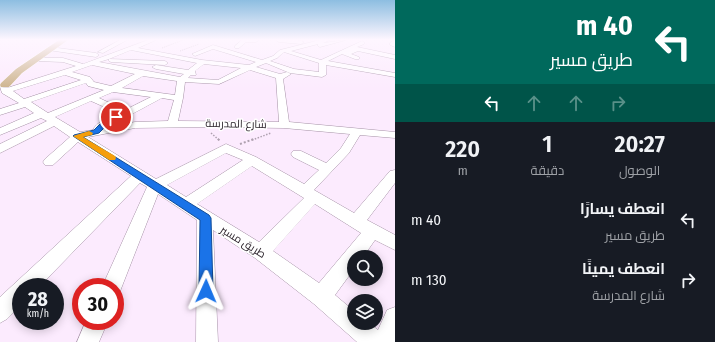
<!DOCTYPE html>
<html lang="ar">
<meta charset="utf-8">
<style>
:root{--surface:#171b24;--page:#20242c;--text:#f1f3f6;--muted:#9ea1a6}
body{margin:0;font-family:"Fira Sans Condensed",Cairo,sans-serif;background:var(--page);color:var(--text);direction:rtl;height:100vh;display:flex;flex-direction:column;font-size:15px;white-space:nowrap}
*{box-sizing:border-box;margin:0}
p{font-size:13px;color:var(--muted)}
.icon{flex:none;width:22px;height:22px;fill:none;stroke:currentColor;stroke-width:2;stroke-linecap:round;stroke-linejoin:round}
.map{position:relative;flex:1;overflow:hidden;direction:ltr}
.side{display:flex;flex-direction:column;background:var(--surface);width:320px}
.side>*{flex:none}
.banner{background:#00695c;color:#fff;overflow:hidden}
.controls{position:absolute;left:347px;top:250px;display:grid;gap:8px}
.controls a{display:grid;place-items:center;width:36px;height:36px;border-radius:50%;background:var(--surface);box-shadow:0 2px 10px #0003;font-size:20px}
.speed{position:absolute;left:12px;top:278px;display:flex;gap:8px;font-size:20px;font-weight:700;text-align:center}
.speed>*{display:grid;place-content:center;width:52px;height:52px;border-radius:50%;background:var(--surface);box-shadow:0 2px 10px #0003;line-height:1}
.speed small{font-size:10px;font-weight:400}
.speed .limit{border:6px solid #d22;background:#fff;color:#111}
.pin{position:absolute;display:grid;place-items:center;width:34px;height:34px;color:#fff;margin:-17px;border:2px solid #fff;border-radius:50%;box-shadow:0 1px 4px #0007}
.me{position:absolute;width:44px;margin:-22px;rotate:1deg;stroke-linejoin:round;filter:drop-shadow(0 0 3px #0008)}
.turn{display:flex;align-items:center;gap:14px;height:84px;padding:0 16px;font-size:18px}
.turn .icon{width:52px;height:52px;stroke-width:2.5}
.turn b{display:block;font-size:28px;line-height:34px}
.lanes{display:flex;align-items:center;height:38px;padding:0 16px;background:#0003;justify-content:center;gap:20px;direction:ltr}
.lanes .off{opacity:.35}
.eta{display:flex;justify-content:space-evenly;align-items:center;height:68px;text-align:center}
.eta b{font-size:24px;font-weight:600;line-height:28px}
ul{padding:0;list-style:none}
li{display:flex;align-items:center;gap:12px;height:60px;padding:0 16px}
li div{flex:1}
li b{display:block;font-size:15px}
li em{font-style:normal}
main{display:flex;flex:1;min-height:0}
.map>svg:first-child{display:block}
.lines{fill:none;stroke-linecap:round;stroke-linejoin:round}
.minor-casing{stroke:#a692a7;stroke-width:1}
.major-casing{stroke:#fff;stroke-width:1}
.path-far2{stroke:#aea0af;stroke-width:1;stroke-dasharray:1 1;stroke-linecap:butt}
.path-far1{stroke:#aea0af;stroke-width:1.5;stroke-dasharray:1.5 1.5;stroke-linecap:butt}
.path{stroke:#aea0af;stroke-width:2;stroke-dasharray:2 2;stroke-linecap:butt}
.minor{fill:#fff;fill-rule:evenodd}
.major{fill:#ceb58f;fill-rule:evenodd}
.route{fill:#1a73e8;stroke:#114b97}
.slow{fill:#f59e0b}
.labels{text-anchor:middle;dominant-baseline:central;stroke-width:3;stroke-linejoin:round;paint-order:stroke}
.street-label{font-size:11px;fill:#2c242c;stroke:#fff}
</style>
<main>
<section class="side">
<div class="banner">
<div class="turn"><svg class="icon" aria-label="left" viewBox="0 0 24 24"><path d="M17 20v-9H6M10 6l-5 5 5 5"/></svg><div><b>40 m</b>طريق مسير</div></div>
<div class="lanes"><svg class="icon" aria-label="left" viewBox="0 0 24 24"><path d="M17 20v-9H6M10 6l-5 5 5 5"/></svg><svg class="icon off" aria-label="ahead" viewBox="0 0 24 24"><path d="M12 20V5M6 11l6-6 6 6"/></svg><svg class="icon off" aria-label="ahead" viewBox="0 0 24 24"><path d="M12 20V5M6 11l6-6 6 6"/></svg><svg class="icon off" aria-label="right" viewBox="0 0 24 24"><path d="M7 20v-9h11M14 6l5 5-5 5"/></svg></div>
</div>
<div class="eta">
<div><b>20:27</b><p>الوصول</p></div>
<div><b>1</b><p>دقيقة</p></div>
<div><b>220</b><p>m</p></div>
</div>
<ul>
<li><svg class="icon" aria-label="left" viewBox="0 0 24 24"><path d="M17 20v-9H6M10 6l-5 5 5 5"/></svg><div><b>انعطف يسارًا</b><p>طريق مسير</p></div><em>40 m</em></li>
<li><svg class="icon" aria-label="right" viewBox="0 0 24 24"><path d="M7 20v-9h11M14 6l5 5-5 5"/></svg><div><b>انعطف يمينًا</b><p>شارع المدرسة</p></div><em>130 m</em></li>
</ul>
</section>
<div class="map">
<svg width="395" height="342" viewBox="0 0 395 342">
<rect width="100%" height="100%" fill="#fcebfe"/>
<g class="lines">
<defs>
<g id="minor">
<polygon points="120,40 127,40 103,53 98,52"/>
<path d="M148,40H156L138,48L202,60L249,65L256,62L213,49L195,56L192,54L213,45L262,60L273,56L280,50L320,40H330L323,43L346,40L320,47L318,46V44L291,51L321,60L362,41L364,42V44L357,47L395,55V59L358,51L351,54L359,57V59H355L342,54L328,61L395,73V77L326,65V75L322,77L290,73L266,63L256,67L280,74L287,72L291,74L283,79L289,122L395,132V138L360,135L349,153L314,190L354,213L390,171L395,170V183L367,220L395,235V250L375,240L363,257H354V269L335,295L354,311V323H369L378,330L387,310L395,307V342H357L314,304L255,258L213,230L218,342H196L197,220L158,194L119,294L115,296V287H102L147,187L140,183L39,287H21V305L7,319L0,323V297L131,176L78,142L53,165H45L43,162L45,159L70,137L54,126L0,153V144L47,121L41,118L0,135V128L34,113L25,107L0,115V109L19,103L2,93L0,87L7,88L76,66L63,62L36,61L34,60V58H63L83,64ZM131,50L197,63L188,70L156,65L152,67L156,69L184,74L180,77L99,62L109,59V61L111,62L165,65L168,63L165,61L109,59ZM284,52L319,63V72L294,69L270,61L277,58ZM204,64L241,68L218,80L188,78L191,75H196L195,71ZM92,65L135,74L111,86L94,82L90,77L72,72ZM250,70L276,78L279,122L178,121L183,98L185,82L219,84ZM65,75L81,80L24,99L13,91ZM143,76L177,81L175,95L122,88ZM86,83L88,86L104,90L48,113L31,102ZM113,92L151,97L125,110L99,98ZM162,98L174,100L168,121L135,122L108,127ZM91,101L118,113C110,117 96,122 93,130L80,132L55,117ZM209,127L284,128L350,134L341,148L326,163L301,151H293L291,154L293,157L319,170L304,184L256,157L226,144L156,179L88,137L135,128ZM226,153L243,160L186,197L167,185ZM252,166L304,198L259,242L197,204ZM315,204L361,233L319,283L273,251Z"/>
<polygon points="242,40 259,40 256,42 246,42 239,48 235,48 235,46"/>
<polygon points="276,40 298,40 304,42 301,44 279,42"/>
<polygon points="395,40 395,47 390,45 390,43"/>
<polygon points="50,47 96,53 99,55 96,57 48,50 47,49"/>
<polygon points="86,321 108,321 99,342 77,342"/>
</g>
<polygon id="major" points="59,40 68,40 22,73 9,87 1,87 0,85 1,83 16,69"/>
</defs>
<use href="#minor" class="minor-casing"/>
<use href="#major" class="major-casing"/>
<g class="path-far2">
<polyline points="162,48 183,40"/>
<polyline points="180,51 199,44"/>
</g>
<g class="path-far1">
<polyline points="211,133 219,140"/>
<polyline points="252,140 271,133"/>
</g>
<g class="path">
<polyline points="218,139 220,141"/>
<polyline points="240,144 254,139"/>
</g>
<use href="#minor" class="minor"/>
<use href="#major" class="major"/>
</g>
<linearGradient id="sky" x2="0" y2="1"><stop stop-color="#8dbee1"/><stop offset="0.45" stop-color="#fef6ff"/><stop offset="1" stop-color="#fef6ff" stop-opacity="0"/></linearGradient>
<rect width="395" height="88" fill="url(#sky)"/>
<polygon class="route" points="116,115 119,116 119,119 106,126 99,133 83,137 209,215 211,218 213,291 211,296 206,298 201,296 199,291 200,220 73,136 74,135 94,130 101,123"/>
<polygon class="slow" points="89,131 93,133 92,135 83,137 115,156 116,158 115,160 109,160 73,136"/>
<g class="labels">
<g class="street-label">
<text transform="translate(236 124) rotate(1)">شارع المدرسة</text>
<text transform="translate(243 242) rotate(32)">طريق مسير</text>
</g>
</g>
</svg>
<div class="controls">
<a><svg class="icon" aria-label="search" viewBox="0 0 24 24"><circle cx="10" cy="10" r="6"/><path d="M15 15l6 6"/></svg></a>
<a><svg class="icon" aria-label="layers" viewBox="0 0 24 24"><path d="M12 4l9 5-9 5-9-5zM3 14l9 5 9-5"/></svg></a>
</div>
<div class="speed"><div>28<small>km/h</small></div><div class="limit">30</div></div>
<div class="pin" style="left:116px;top:117px;background:#d93025"><svg class="icon" aria-label="arrive" viewBox="0 0 24 24"><path d="M6 21V4h12l-3 4 3 4H6"/></svg></div>
<svg class="me" style="left:206px;top:291px" viewBox="-20 -20 40 40"><path d="M0-17L14 15 0 8-14 15z" fill="#1a73e8" stroke="#fff" stroke-width="4"/></svg>
</div>
</main>
